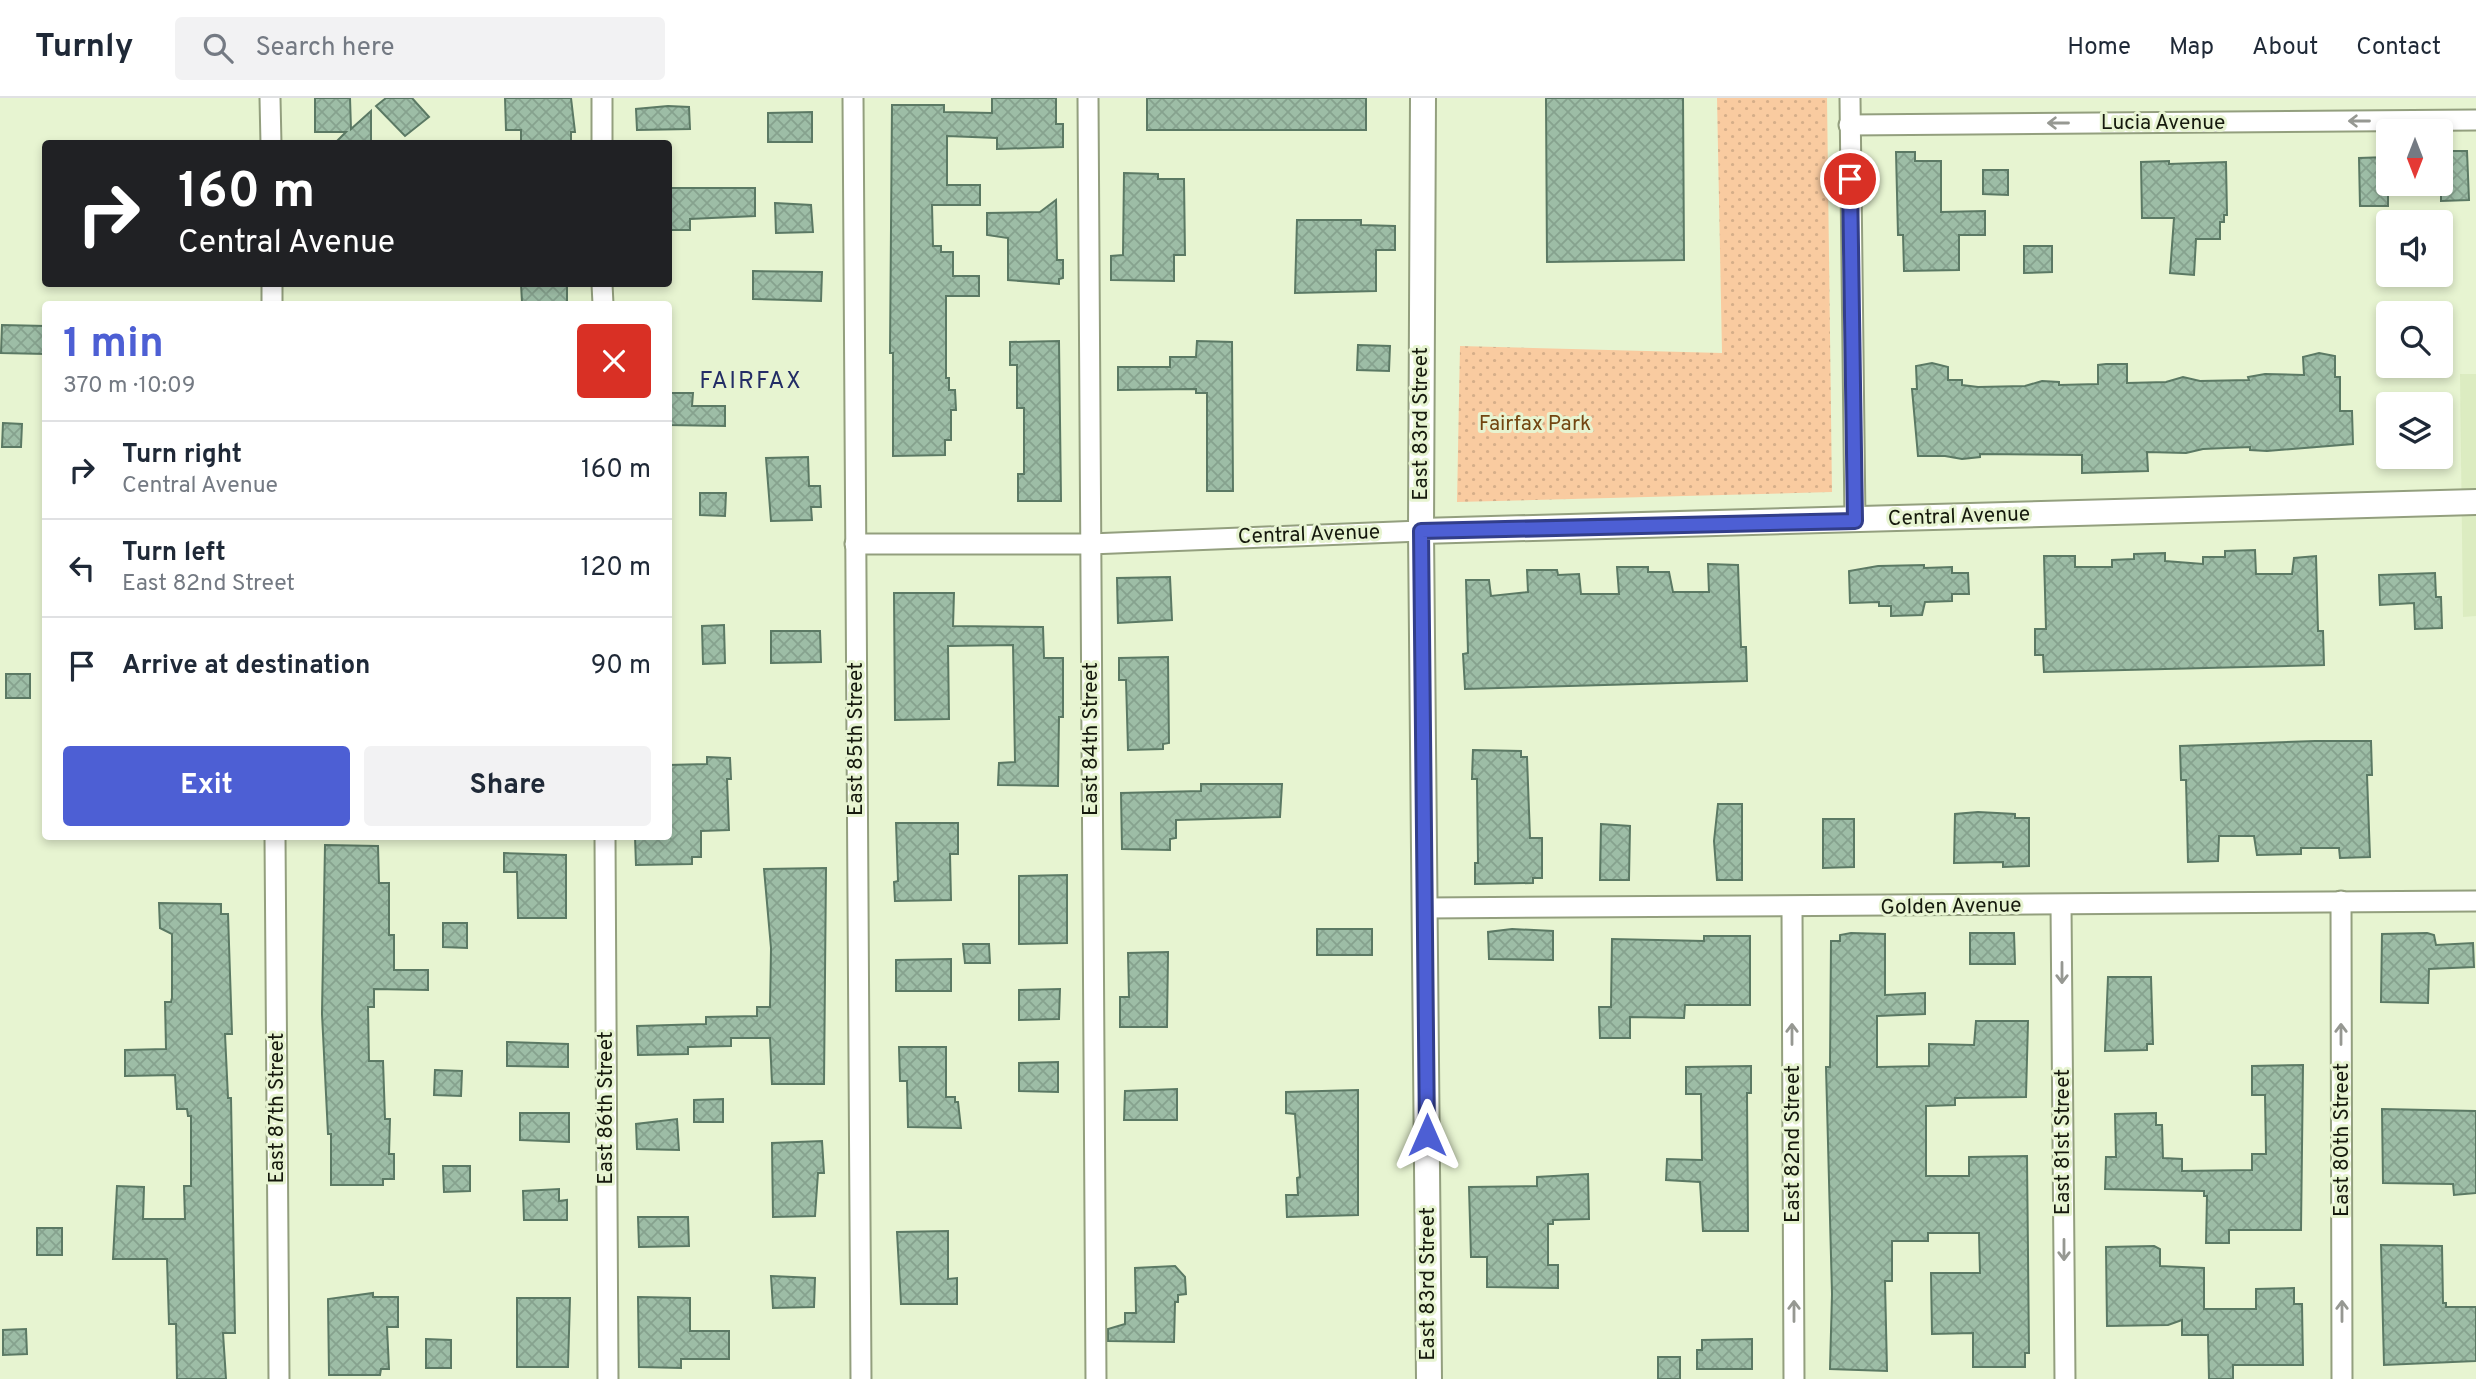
<!DOCTYPE html>
<meta charset="utf-8">
<style>
:root{--surface:#fff;--page:#f2f2f3;--text:#1f2937;--muted:#747a83;--line:#e0e1e3;--accent:#4d5fd4}
body{margin:0;font-family:Overpass,sans-serif;background:var(--page);color:var(--text);height:100vh;display:flex;flex-direction:column;font-size:26px;white-space:nowrap}
*{box-sizing:border-box;margin:0}
p{font-size:23px;color:var(--muted)}
.icon{flex:none;width:38px;height:38px;fill:none;stroke:currentColor;stroke-width:2;stroke-linecap:round;stroke-linejoin:round}
.map{position:relative;flex:1;overflow:hidden}
.panel{position:absolute;left:42px;top:203px;width:630px;height:539px;display:flex;flex-direction:column;background:var(--surface);border-radius:7px;box-shadow:0 4px 10px #0003}
.panel>*{flex:none}
.hud{position:absolute;left:42px;top:42px;width:630px;height:147px;border-radius:7px;box-shadow:0 4px 10px #0003;background:#202124;color:#fff;overflow:hidden}
.needle{width:46px;rotate:180deg}
.fabs{position:absolute;left:2376px;top:21px;display:grid;gap:14px}
.fabs a{display:grid;place-items:center;width:77px;height:77px;border-radius:7px;background:var(--surface);box-shadow:0 4px 10px #0003;font-size:35px}
.pin{position:absolute;display:grid;place-items:center;width:60px;height:60px;color:#fff;margin:-30px;border:4px solid #fff;border-radius:50%;box-shadow:0 2px 7px #0007}
.me{position:absolute;width:77px;margin:-38px;rotate:0deg;stroke-linejoin:round;filter:drop-shadow(0 0 5px #0008)}
.turn{display:flex;align-items:center;gap:24px;height:147px;padding:0 21px;font-size:32px}
.turn .icon{width:91px;height:91px;stroke-width:2.5}
.turn b{display:block;font-size:49px;line-height:60px}
.round{display:grid;place-items:center;flex:none;width:74px;height:74px;border-radius:7px;background:var(--page)}
.head{display:flex;align-items:center;justify-content:space-between;height:119px;padding:0 21px}
h1{font-size:42px;font-weight:700;line-height:52px;color:var(--accent)}
.button{display:flex;gap:14px;margin-top:auto;padding:14px 21px}
.button a{flex:1;height:80px;border-radius:7px;background:var(--accent);color:#fff;font-size:28px;font-weight:700;line-height:80px;text-align:center}
.button a+a{background:var(--page);color:var(--text)}
ul{padding:0;list-style:none}
li{display:flex;align-items:center;gap:21px;height:98px;padding:0 21px;border-top:2px solid var(--line)}
li div{flex:1}
li b{display:block;font-size:26px}
li em{font-style:normal}
header{display:flex;align-items:center;gap:42px;box-sizing:border-box;height:98px;padding:0 35px;background:var(--surface);border-bottom:2px solid var(--line)}
header strong{font-size:33px}
nav{display:flex;gap:38px;margin-inline-start:auto;font-size:24px}
.search{width:490px;height:63px;background:var(--page);display:flex;align-items:center;gap:18px;box-sizing:border-box;padding:0 24px;border-radius:7px;color:var(--muted);font-size:26px}
.map>svg:first-child{display:block}
.built{fill:#dcecc1}
.park{fill:url(#park-dots)}
.building{fill:url(#building-cross-hatch);stroke:#5b7964;stroke-width:2}
.lines{fill:none;stroke-linecap:round;stroke-linejoin:round}
.minor-casing{stroke:#939f7e;stroke-width:23}
.tertiary-casing{stroke:#939f7e;stroke-width:28}
.minor{stroke:#fff;stroke-width:19}
.tertiary{stroke:#fff;stroke-width:24}
.oneway{stroke:#969892}
.route-casing{stroke:#323e8a;stroke-width:18}
.route{stroke:#4d5fd4;stroke-width:12}
.labels{text-anchor:middle;dominant-baseline:central;stroke-width:6;stroke-linejoin:round;paint-order:stroke}
.street-label{font-size:21px;fill:#15190d;stroke:#e7f4d1}
.park-label{font-size:21px;fill:#724510;stroke:#e7f4d1}
.quarter-label{font-size:24px;letter-spacing:2px;fill:#232d66;stroke:#e7f4d1}
</style>
<header>
<strong>Turnly</strong>
<div class="search"><svg class="icon" aria-label="search" viewBox="0 0 24 24"><circle cx="10" cy="10" r="6"/><path d="M15 15l6 6"/></svg>Search here</div>
<nav><a>Home</a><a>Map</a><a>About</a><a>Contact</a></nav>
</header>
<div class="map">
<svg width="2476" height="1281" viewBox="0 0 2476 1281">
<defs>
<pattern id="park-dots" width="8" height="8" patternUnits="userSpaceOnUse" patternTransform="scale(1.75)"><rect width="8" height="8" fill="#f9cba0"/><path d="M2 2h.1M6 6h.1" fill="none" stroke="#d5ae89" stroke-width="1.8" stroke-linecap="round"/></pattern>
<pattern id="building-cross-hatch" width="8" height="8" patternUnits="userSpaceOnUse" patternTransform="scale(1.75)"><rect width="8" height="8" fill="#9dbda6"/><path d="M0 0l8 8M0 8l8-8" fill="none" stroke="#86a28e"/></pattern>
</defs>
<rect width="100%" height="100%" fill="#e7f4d1"/>
<polygon class="built" points="2460,276 2476,276 2476,518 2463,519"/>
<polygon class="park" points="1717,0 1827,0 1832,394 1457,404 1460,248 1722,255"/>
<g class="building">
<polygon points="315,0 350,0 351,31 371,13 371,46 334,46 346,34 315,34"/>
<polygon points="386,0 412,0 429,19 405,38 376,8"/>
<polygon points="505,0 571,0 575,34 571,34 571,46 521,46 521,32 506,32"/>
<polygon points="992,0 1056,0 1056,26 1063,26 1063,49 997,51 997,40 947,38 947,87 980,87 980,107 932,107 933,148 941,148 941,154 953,154 953,178 979,178 979,198 946,198 946,280 949,280 949,292 955,292 956,312 951,312 951,342 945,342 945,357 893,358 893,255 890,255 892,7 944,7 944,14 992,15"/>
<rect x="1147" y="0" width="219" height="32"/>
<polygon points="1546,0 1683,0 1684,162 1547,164"/>
<polygon points="668,8 689,9 690,31 637,32 636,11"/>
<polygon points="812,14 812,44 768,44 768,15"/>
<polygon points="2441,53 2467,53 2469,102 2441,103"/>
<polygon points="1896,54 1915,54 1915,63 1941,63 1941,114 1985,113 1985,137 1959,137 1959,172 1904,173 1903,137 1898,137"/>
<polygon points="2388,59 2388,108 2360,108 2359,60"/>
<polygon points="2169,63 2169,66 2226,64 2227,117 2224,117 2224,124 2220,124 2220,141 2196,141 2194,177 2170,175 2174,120 2142,120 2141,64"/>
<polygon points="1983,72 2008,72 2008,97 1983,96"/>
<polygon points="1124,75 1158,76 1158,81 1184,81 1185,157 1174,157 1174,183 1111,182 1111,158 1123,157"/>
<polygon points="668,90 755,90 755,118 690,121 690,132 668,132"/>
<polygon points="1056,102 1057,162 1063,162 1063,180 1059,181 1059,186 1008,182 1008,140 987,137 987,115 1040,114"/>
<polygon points="775,105 811,107 813,134 776,135"/>
<polygon points="1297,122 1361,122 1361,127 1395,128 1395,152 1376,152 1376,193 1295,195"/>
<polygon points="2024,148 2052,148 2052,174 2024,175"/>
<polygon points="753,173 822,174 821,203 753,201"/>
<polygon points="521,186 567,186 567,204 522,204"/>
<polygon points="2,227 46,228 46,256 1,255"/>
<polygon points="1059,243 1061,403 1018,403 1018,376 1024,376 1024,310 1017,310 1017,267 1010,267 1010,244"/>
<polygon points="1197,243 1232,244 1233,393 1207,393 1207,295 1196,295 1196,291 1118,292 1118,269 1170,269 1170,259 1196,259"/>
<polygon points="1358,247 1390,248 1389,273 1357,272"/>
<polygon points="2319,255 2335,258 2335,279 2340,279 2340,313 2352,313 2353,346 2267,353 2250,352 2250,349 2203,351 2186,355 2147,354 2148,373 2082,375 2082,357 1980,356 1980,359 1962,361 1945,358 1918,358 1912,291 1917,291 1916,268 1932,265 1948,269 1948,282 1962,282 1962,287 1978,289 2025,288 2042,283 2059,284 2059,287 2098,286 2098,267 2106,266 2127,266 2127,285 2166,284 2183,279 2200,283 2249,282 2248,279 2265,276 2304,277 2303,259"/>
<polygon points="668,295 693,295 692,308 725,308 725,328 668,327"/>
<polygon points="3,325 22,326 21,349 2,349"/>
<polygon points="808,359 809,388 820,388 821,409 811,409 812,422 771,423 766,360"/>
<polygon points="700,395 726,395 725,418 700,417"/>
<polygon points="2255,452 2256,476 2292,476 2294,460 2316,458 2318,533 2323,533 2324,567 2044,574 2043,557 2035,557 2035,531 2046,531 2044,458 2075,458 2075,469 2112,469 2112,462 2134,461 2134,456 2165,455 2165,463 2203,466 2203,459 2225,459 2225,453"/>
<polygon points="1708,466 1738,467 1741,549 1746,549 1747,583 1465,591 1463,556 1468,555 1466,482 1489,482 1491,498 1528,494 1527,472 1557,472 1558,477 1579,476 1581,496 1619,496 1617,469 1648,469 1648,474 1669,474 1673,494 1709,494"/>
<polygon points="1924,467 1924,470 1952,469 1952,475 1968,475 1969,496 1952,496 1952,503 1925,504 1922,517 1891,518 1891,508 1879,508 1879,504 1850,505 1849,473 1878,468"/>
<polygon points="2435,475 2436,499 2441,499 2442,530 2415,531 2414,505 2380,507 2379,477"/>
<polygon points="1170,479 1172,522 1118,525 1117,480"/>
<polygon points="894,495 954,495 953,528 1043,529 1044,560 1063,560 1063,619 1059,619 1058,688 998,687 999,665 1015,664 1013,547 948,548 949,621 895,622"/>
<polygon points="724,527 725,565 703,566 702,528"/>
<polygon points="771,533 820,533 821,564 771,565"/>
<polygon points="1168,559 1169,645 1163,646 1163,651 1128,652 1126,582 1119,582 1119,560"/>
<rect x="6" y="576" width="24" height="24"/>
<polygon points="2315,643 2371,643 2372,677 2367,677 2370,759 2340,760 2339,750 2301,750 2301,756 2257,757 2254,738 2219,738 2218,763 2188,764 2186,682 2181,682 2180,648"/>
<polygon points="1473,652 1521,653 1521,659 1527,659 1530,740 1542,740 1542,780 1533,780 1533,785 1475,786 1475,765 1478,765 1477,681 1472,681"/>
<polygon points="707,659 730,660 731,681 727,681 729,732 701,733 701,759 692,759 692,766 636,767 635,739 668,739 668,667 707,666"/>
<polygon points="1201,686 1282,686 1280,719 1176,722 1176,740 1170,741 1170,752 1122,751 1121,695 1201,693"/>
<polygon points="1718,706 1742,706 1742,782 1717,782 1714,743"/>
<polygon points="1978,714 2015,716 2015,720 2029,720 2029,768 2003,769 2003,764 1954,765 1955,716"/>
<polygon points="1823,721 1854,721 1854,769 1823,770"/>
<polygon points="896,725 958,725 958,756 950,756 951,802 895,803 894,784 898,783"/>
<polygon points="1601,726 1630,728 1629,782 1600,782"/>
<polygon points="325,747 378,748 379,785 389,785 389,837 394,837 394,872 428,872 428,892 374,891 374,909 368,909 369,963 383,963 385,1021 390,1021 389,1056 394,1056 394,1081 383,1081 383,1087 331,1087 331,1036 328,1036 322,916"/>
<polygon points="504,755 566,757 566,820 518,820 517,774 504,774"/>
<polygon points="826,770 824,986 772,986 770,940 731,940 731,948 688,949 688,956 638,957 637,928 706,926 706,919 757,918 757,909 770,909 771,850 764,771"/>
<polygon points="1067,777 1067,845 1019,846 1019,778"/>
<polygon points="159,805 221,806 221,816 228,816 232,936 225,936 228,1000 231,1000 235,1235 223,1235 226,1281 177,1281 176,1226 169,1226 167,1161 113,1161 117,1088 144,1089 143,1121 185,1121 184,1088 191,1088 191,1018 188,1018 187,1011 177,1011 175,977 125,978 125,952 166,951 165,904 171,904 172,900 172,836 160,830"/>
<polygon points="443,825 467,825 467,850 443,849"/>
<rect x="1317" y="831" width="55" height="26"/>
<polygon points="1512,831 1553,833 1553,862 1489,861 1488,834"/>
<polygon points="1851,835 1885,836 1885,897 1925,895 1925,916 1877,918 1877,969 1929,968 1929,946 1974,947 1976,923 2028,923 2026,999 1955,1000 1955,1007 1926,1008 1926,1078 1969,1078 1969,1059 2027,1058 2029,1255 2025,1255 2025,1269 1973,1269 1973,1235 1932,1236 1931,1175 1980,1175 1979,1135 1928,1135 1928,1143 1892,1143 1892,1183 1885,1183 1887,1273 1830,1271 1832,1196 1826,969 1830,969 1831,843 1840,843 1840,837"/>
<polygon points="1970,835 2014,835 2015,866 1970,866"/>
<polygon points="2427,835 2434,837 2436,847 2473,845 2474,869 2429,871 2428,905 2381,904 2382,836"/>
<polygon points="1704,838 1750,838 1750,907 1685,907 1684,920 1630,919 1630,940 1600,940 1599,909 1611,909 1612,841 1704,843"/>
<polygon points="963,846 989,846 990,865 965,865"/>
<polygon points="1168,854 1167,929 1120,929 1120,899 1129,899 1128,855"/>
<polygon points="951,861 951,893 896,893 896,862"/>
<polygon points="2108,879 2151,879 2153,946 2147,946 2147,952 2105,953"/>
<polygon points="1060,891 1059,921 1019,922 1019,892"/>
<polygon points="507,944 568,946 568,969 507,968"/>
<polygon points="899,949 946,949 946,999 955,999 955,1004 958,1004 961,1030 908,1029 907,983 900,983"/>
<polygon points="1058,964 1058,994 1019,993 1019,965"/>
<polygon points="2303,967 2301,1132 2229,1132 2229,1145 2206,1145 2207,1098 2204,1098 2204,1093 2105,1091 2106,1059 2116,1059 2115,1016 2156,1015 2156,1027 2162,1027 2163,1060 2182,1061 2182,1073 2252,1072 2252,1056 2266,1056 2265,997 2252,997 2252,968"/>
<polygon points="1751,968 1751,995 1747,995 1748,1133 1703,1133 1700,1084 1666,1082 1667,1061 1702,1062 1701,996 1686,996 1686,969"/>
<polygon points="435,972 462,973 461,998 434,997"/>
<polygon points="1177,991 1177,1022 1124,1022 1125,993"/>
<polygon points="1358,992 1358,1117 1287,1119 1286,1097 1298,1097 1297,1080 1300,1079 1295,1016 1286,1015 1286,994"/>
<polygon points="723,1001 723,1024 694,1024 694,1002"/>
<polygon points="2382,1011 2476,1013 2476,1095 2454,1097 2453,1086 2383,1085"/>
<polygon points="520,1015 569,1015 569,1044 520,1042"/>
<polygon points="677,1021 679,1052 637,1051 636,1026"/>
<polygon points="822,1043 824,1075 818,1075 815,1118 773,1119 772,1045"/>
<polygon points="443,1068 470,1068 470,1093 444,1094"/>
<polygon points="1588,1076 1589,1121 1553,1122 1553,1126 1548,1126 1548,1167 1558,1167 1558,1190 1487,1189 1487,1159 1471,1159 1469,1089 1537,1088 1537,1079"/>
<polygon points="559,1091 559,1103 567,1102 567,1122 524,1122 523,1093"/>
<polygon points="638,1119 688,1119 689,1148 639,1149"/>
<rect x="37" y="1130" width="25" height="27"/>
<polygon points="948,1133 948,1181 957,1180 957,1206 901,1206 897,1134"/>
<polygon points="2381,1147 2442,1148 2443,1205 2446,1205 2446,1209 2476,1209 2476,1263 2384,1267"/>
<polygon points="2154,1148 2160,1151 2160,1168 2204,1170 2204,1211 2256,1211 2256,1191 2294,1190 2294,1206 2302,1206 2303,1267 2233,1267 2233,1281 2209,1281 2208,1237 2182,1237 2182,1222 2168,1227 2107,1228 2106,1149"/>
<polygon points="1175,1168 1185,1179 1186,1196 1178,1197 1178,1204 1175,1204 1174,1244 1108,1243 1108,1231 1125,1226 1125,1215 1136,1215 1135,1170"/>
<polygon points="771,1178 815,1180 814,1209 773,1210"/>
<polygon points="373,1195 373,1199 398,1199 398,1229 387,1229 389,1271 381,1271 380,1277 329,1277 328,1201"/>
<polygon points="638,1199 690,1200 690,1233 729,1233 729,1261 681,1261 681,1270 639,1269"/>
<polygon points="517,1200 570,1200 568,1269 517,1269"/>
<polygon points="26,1231 27,1256 3,1257 3,1232"/>
<polygon points="426,1241 451,1242 451,1270 426,1270"/>
<polygon points="1752,1241 1752,1271 1697,1271 1697,1252 1702,1252 1702,1242"/>
<rect x="1658" y="1259" width="22" height="22"/>
</g>
<g class="lines">
<defs>
<g id="minor">
<polyline points="270,0 271,46"/>
<polyline points="602,0 602,46"/>
<polyline points="853,0 861,1281"/>
<polyline points="1088,0 1096,1281"/>
<polyline points="1850,0 1855,423"/>
<polyline points="1849,27 2476,22"/>
<polyline points="272,186 272,206"/>
<polyline points="602,186 603,206"/>
<polyline points="855,446 1090,446 1421,433"/>
<polyline points="275,738 279,1281"/>
<polyline points="605,738 608,1281"/>
<polyline points="2341,803 2342,1281"/>
<polyline points="2061,807 2065,1281"/>
<polyline points="1426,810 2476,803"/>
<polyline points="1792,810 1794,1281"/>
</g>
<g id="tertiary">
<polyline points="1423,0 1421,433 1429,1281"/>
<polyline points="1421,433 2476,404"/>
</g>
</defs>
<use href="#minor" class="minor-casing"/>
<use href="#tertiary" class="tertiary-casing"/>
<use href="#minor" class="minor"/>
<use href="#tertiary" class="tertiary"/>
</g>
<defs><path id="oneway-shaft" d="M-6 0H5M1.5-3L5.5 0L1.5 3" fill="none" stroke-width="1.6" stroke-linecap="round" stroke-linejoin="round" transform="scale(1.75)"/></defs>
<g class="oneway">
<use href="#oneway-shaft" transform="translate(2359 23) rotate(180)"/>
<use href="#oneway-shaft" transform="translate(2058 25) rotate(180)"/>
<use href="#oneway-shaft" transform="translate(2062 875) rotate(90)"/>
<use href="#oneway-shaft" transform="translate(1792 936) rotate(-90)"/>
<use href="#oneway-shaft" transform="translate(2341 936) rotate(-90)"/>
<use href="#oneway-shaft" transform="translate(2064 1152) rotate(90)"/>
<use href="#oneway-shaft" transform="translate(1794 1213) rotate(-90)"/>
<use href="#oneway-shaft" transform="translate(2342 1213) rotate(-90)"/>
</g>
<g class="lines">
<defs>
<polyline id="route" points="1427,1037 1421,433 1855,423 1850,81"/>
</defs>
<use href="#route" class="route-casing"/>
<use href="#route" class="route"/>
</g>
<g class="labels">
<g class="street-label">
<text x="2163" y="25">Lucia Avenue</text>
<text transform="translate(1421 326) rotate(-90)">East 83rd Street</text>
<text transform="translate(1959 419) rotate(-2)">Central Avenue</text>
<text transform="translate(1309 437) rotate(-2)">Central Avenue</text>
<text transform="translate(856 641) rotate(-90)">East 85th Street</text>
<text transform="translate(1091 641) rotate(-90)">East 84th Street</text>
<text transform="translate(1951 809) rotate(-1)">Golden Avenue</text>
<text transform="translate(277 1010) rotate(-90)">East 87th Street</text>
<text transform="translate(606 1010) rotate(-90)">East 86th Street</text>
<text transform="translate(2342 1042) rotate(-90)">East 80th Street</text>
<text transform="translate(2063 1044) rotate(-90)">East 81st Street</text>
<text transform="translate(1793 1046) rotate(-90)">East 82nd Street</text>
<text transform="translate(1428 1186) rotate(-90)">East 83rd Street</text>
</g>
<g class="park-label">
<text x="1535" y="326">Fairfax Park</text>
</g>
<g class="quarter-label">
<text x="751" y="284">FAIRFAX</text>
</g>
</g>
</svg>
<div class="fabs">
<a><svg class="needle" viewBox="-14 -14 28 28"><path d="M0-13l5 13h-10z" fill="#e53935"/><path d="M0 13l5-13h-10z" fill="#747a83"/></svg></a>
<a><svg class="icon" aria-label="sound" viewBox="0 0 24 24"><path d="M4 9h4l5-4v14l-5-4H4zM17 9q2 3 0 6"/></svg></a>
<a><svg class="icon" aria-label="search" viewBox="0 0 24 24"><circle cx="10" cy="10" r="6"/><path d="M15 15l6 6"/></svg></a>
<a><svg class="icon" aria-label="layers" viewBox="0 0 24 24"><path d="M12 4l9 5-9 5-9-5zM3 14l9 5 9-5"/></svg></a>
</div>
<div class="pin" style="left:1850px;top:81px;background:#d93025"><svg class="icon" aria-label="arrive" viewBox="0 0 24 24"><path d="M6 21V4h12l-3 4 3 4H6"/></svg></div>
<svg class="me" style="left:1427px;top:1037px" viewBox="-20 -20 40 40"><path d="M0-17L14 15 0 8-14 15z" fill="#4d5fd4" stroke="#fff" stroke-width="4"/></svg>
<div class="hud">
<div class="turn"><svg class="icon" aria-label="right" viewBox="0 0 24 24"><path d="M7 20v-9h11M14 6l5 5-5 5"/></svg><div><b>160 m</b>Central Avenue</div></div>
</div>
<section class="panel">
<div class="head"><div><h1>1 min</h1><p>370 m · 10:09</p></div><a class="round" style="background:#d93025;color:#fff"><svg class="icon" aria-label="close" viewBox="0 0 24 24"><path d="M6 6l12 12M18 6L6 18"/></svg></a></div>
<ul>
<li><svg class="icon" aria-label="right" viewBox="0 0 24 24"><path d="M7 20v-9h11M14 6l5 5-5 5"/></svg><div><b>Turn right</b><p>Central Avenue</p></div><em>160 m</em></li>
<li><svg class="icon" aria-label="left" viewBox="0 0 24 24"><path d="M17 20v-9H6M10 6l-5 5 5 5"/></svg><div><b>Turn left</b><p>East 82nd Street</p></div><em>120 m</em></li>
<li><svg class="icon" aria-label="arrive" viewBox="0 0 24 24"><path d="M6 21V4h12l-3 4 3 4H6"/></svg><div><b>Arrive at destination</b></div><em>90 m</em></li>
</ul>
<div class="button"><a>Exit</a><a>Share</a></div>
</section>
</div>
